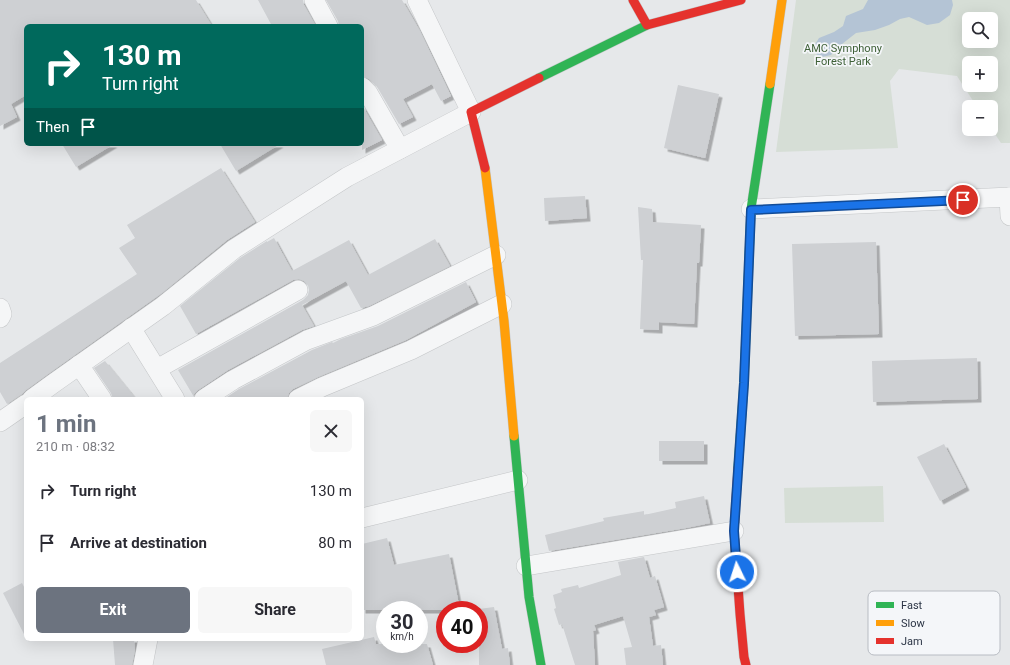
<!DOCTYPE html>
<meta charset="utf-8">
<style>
:root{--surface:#fff;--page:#f7f7f7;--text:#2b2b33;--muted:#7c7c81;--accent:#6c737f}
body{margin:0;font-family:Roboto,sans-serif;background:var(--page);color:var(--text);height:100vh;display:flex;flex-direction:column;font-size:15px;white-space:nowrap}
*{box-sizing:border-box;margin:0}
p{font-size:13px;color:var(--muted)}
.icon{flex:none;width:22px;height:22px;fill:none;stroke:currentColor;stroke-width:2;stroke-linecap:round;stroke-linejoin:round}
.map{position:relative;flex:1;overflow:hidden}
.panel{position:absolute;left:24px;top:397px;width:340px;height:244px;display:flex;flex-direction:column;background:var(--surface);border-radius:6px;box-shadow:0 4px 16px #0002}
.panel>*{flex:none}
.hud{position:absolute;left:24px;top:24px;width:340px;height:122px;border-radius:6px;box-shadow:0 4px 16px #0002;background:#00695c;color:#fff;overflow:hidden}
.tools{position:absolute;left:962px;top:12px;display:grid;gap:8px}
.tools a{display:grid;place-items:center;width:36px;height:36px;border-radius:6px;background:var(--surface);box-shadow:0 4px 16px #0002;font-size:20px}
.speed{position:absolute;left:376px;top:601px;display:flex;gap:8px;font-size:20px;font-weight:700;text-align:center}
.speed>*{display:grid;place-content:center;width:52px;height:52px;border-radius:50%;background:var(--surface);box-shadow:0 4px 16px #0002;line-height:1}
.speed small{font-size:10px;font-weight:400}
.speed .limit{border:6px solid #d22;background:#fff;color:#111}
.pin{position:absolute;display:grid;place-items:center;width:34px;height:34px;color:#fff;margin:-17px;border:2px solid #fff;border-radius:50%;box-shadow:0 1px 4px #0007}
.me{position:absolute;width:44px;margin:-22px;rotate:356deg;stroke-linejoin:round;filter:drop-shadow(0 0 3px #0008)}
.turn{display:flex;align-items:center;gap:14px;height:84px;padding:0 12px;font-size:18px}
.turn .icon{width:52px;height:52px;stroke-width:2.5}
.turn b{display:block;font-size:28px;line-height:34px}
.then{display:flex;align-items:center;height:38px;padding:0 12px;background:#0003;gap:8px;font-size:15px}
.round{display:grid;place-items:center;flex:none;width:42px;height:42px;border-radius:6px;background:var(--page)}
.headline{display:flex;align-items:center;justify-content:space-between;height:68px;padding:0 12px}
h1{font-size:24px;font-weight:700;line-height:30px;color:var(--accent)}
.primary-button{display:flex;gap:8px;margin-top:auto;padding:8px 12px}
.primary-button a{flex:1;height:46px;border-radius:6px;background:var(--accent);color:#fff;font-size:16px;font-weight:700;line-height:46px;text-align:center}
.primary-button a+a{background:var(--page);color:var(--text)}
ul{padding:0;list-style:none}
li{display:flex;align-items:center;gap:12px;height:52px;padding:0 12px}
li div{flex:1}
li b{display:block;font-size:15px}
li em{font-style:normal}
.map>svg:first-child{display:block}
.green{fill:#d6ded6;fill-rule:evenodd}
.water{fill:#b4c4d5}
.building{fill:#ced0d3;filter:url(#shadow)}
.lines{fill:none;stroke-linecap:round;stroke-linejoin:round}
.street-casing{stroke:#c4c6c8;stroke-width:20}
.fast-casing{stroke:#c4c6c8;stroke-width:10}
.slow-casing{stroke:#c4c6c8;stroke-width:10}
.jam-casing{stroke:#c4c6c8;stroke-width:10}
.street{stroke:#f5f6f7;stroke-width:19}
.fast{stroke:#30b455;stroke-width:9}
.slow{stroke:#ff9f0a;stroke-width:9}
.jam{stroke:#e5322d;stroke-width:9}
.route-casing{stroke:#114b97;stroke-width:10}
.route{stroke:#1a73e8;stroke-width:7}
.labels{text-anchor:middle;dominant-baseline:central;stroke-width:3.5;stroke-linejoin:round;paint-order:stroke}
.park-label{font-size:11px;fill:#3f6138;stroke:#f4f6f9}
.key{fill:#f4f6f9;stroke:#b8bcc3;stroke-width:1}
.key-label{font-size:11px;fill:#2b3445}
</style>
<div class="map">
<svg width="1010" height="665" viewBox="0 0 1010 665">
<defs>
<filter id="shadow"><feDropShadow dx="3.5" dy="3.5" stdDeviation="0" flood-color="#0004"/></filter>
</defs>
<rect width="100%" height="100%" fill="#e6e8ea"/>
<g class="green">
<path d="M796,0H1010V143H1001L991,128V107H977L957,76L899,69L890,81L898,148L776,152ZM969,19H991V41H969ZM969,63H991V85H969Z"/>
<polygon points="883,486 884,522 785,523 784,488"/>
</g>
<polygon class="water" points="868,0 952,0 953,5 950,15 939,23 927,25 909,17 900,19 889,25 875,30 856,33 837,48 831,55 822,57 816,54 814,46 819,38 834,32 843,26 846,16 863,9"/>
<g class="building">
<polygon points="0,0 196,0 212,26 26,26 26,95 11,104 17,117 0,126"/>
<polygon points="258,0 303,0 304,5 316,26 272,26"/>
<polygon points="326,0 402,0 420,31 451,96 441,101 432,84 403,99 413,117 399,124 376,85 369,79 365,77 362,76 362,26 339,26 338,21"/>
<polygon points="678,85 719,94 705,158 664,148"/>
<polygon points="362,105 382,140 362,150"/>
<polygon points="62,144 114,144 76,167"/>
<polygon points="220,144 280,144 236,171"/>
<polygon points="221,168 255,222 227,240 162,293 48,374 26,390 22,394 7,404 0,392 0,363 137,274 119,248 135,238 127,225"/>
<polygon points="585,196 587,218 545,221 544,198"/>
<polygon points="638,207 652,209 653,222 701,225 699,263 697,263 694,324 659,322 659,330 640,329 643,260 641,260"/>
<polygon points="274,238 292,271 349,240 368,275 435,239 450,266 369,306 361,308 346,281 302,305 314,326 302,330 228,370 198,390 194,394 194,397 178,370 303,300 308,295 309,290 308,285 304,281 299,279 293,280 196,334 180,306 240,258 267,241 267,242"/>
<polygon points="876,242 879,334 795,336 792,244"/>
<polygon points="466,282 476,302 406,340 318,377 293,389 289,393 287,399 224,399 239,389 312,350 332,342 333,343 341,339 378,326"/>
<polygon points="977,358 978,399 873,402 872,361"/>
<polygon points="105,361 136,399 113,399 111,393 94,368"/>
<rect x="659" y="441" width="45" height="20"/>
<polygon points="944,444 966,487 940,501 917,457"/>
<polygon points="704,496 710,523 686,528 549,551 545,535 604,521 603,518 644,511 644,515 676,508 675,502"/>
<polygon points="387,538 394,565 449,554 460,610 362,610 362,544"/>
<polygon points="644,557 650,578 655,576 664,607 654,610 656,615 649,617 653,646 661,645 663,665 626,665 624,648 632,647 623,616 594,625 596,630 593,631 595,665 575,665 562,624 559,625 554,609 556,608 553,595 562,592 561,589 578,585 579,588 621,575 618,562"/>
<polygon points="22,583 26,591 26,638 3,593"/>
<polygon points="494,607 502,649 508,648 510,665 479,665 479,609"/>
<polygon points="374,637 376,644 427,644 433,665 326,665 322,649"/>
<polygon points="113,639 134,639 135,650 132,665 115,665"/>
</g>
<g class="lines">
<defs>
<g id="street">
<polyline points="314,0 328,26"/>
<polyline points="362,87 368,93 400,149"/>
<polyline points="1009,197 1010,216"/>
<polyline points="751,209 1010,197"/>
<polyline points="0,308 2,314 0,318"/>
<polyline points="131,328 175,399"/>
<polyline points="79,365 102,399"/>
<polyline points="157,369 298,290"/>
<polyline points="32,399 54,383 163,306 234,249 347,177 471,112 417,0"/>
<polyline points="204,399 233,380 307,340 373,316 496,255"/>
<polyline points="298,399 322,387 411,350 502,304"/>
<polyline points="0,422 26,404"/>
<polyline points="362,518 518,480"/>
<polyline points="526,566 734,531"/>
<polyline points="143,665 148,639"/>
</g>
<g id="fast">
<polyline points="539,78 647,25"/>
<polyline points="514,436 529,597 541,665"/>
<polyline points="738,468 744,383 751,209 770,84"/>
</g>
<g id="slow">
<polyline points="770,84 782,0"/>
<polyline points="485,168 504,321 514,436"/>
</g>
<g id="jam">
<polyline points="633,0 647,25 741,0"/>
<polyline points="485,168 471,112 539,78"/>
<polyline points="738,468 734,531 740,614 744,657 746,665"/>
</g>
</defs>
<use href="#street" class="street-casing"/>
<use href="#fast" class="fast-casing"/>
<use href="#slow" class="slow-casing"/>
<use href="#jam" class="jam-casing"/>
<use href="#street" class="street"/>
<use href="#fast" class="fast"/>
<use href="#slow" class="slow"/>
<use href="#jam" class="jam"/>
</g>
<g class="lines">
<defs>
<polyline id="route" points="737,572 734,531 744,383 751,210 963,200"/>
</defs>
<use href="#route" class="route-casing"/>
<use href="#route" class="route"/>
</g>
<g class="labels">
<g class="park-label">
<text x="843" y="48">AMC Symphony<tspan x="843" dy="13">Forest Park</tspan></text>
</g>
</g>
<rect x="868" y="591" width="132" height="64" rx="6" class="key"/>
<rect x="876" y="602" width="18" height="6" fill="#30b455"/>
<rect x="876" y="620" width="18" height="6" fill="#ff9f0a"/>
<rect x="876" y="638" width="18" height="6" fill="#e5322d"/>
<g class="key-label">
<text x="901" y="609">Fast</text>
<text x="901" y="627">Slow</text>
<text x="901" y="645">Jam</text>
</g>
</svg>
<div class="tools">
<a><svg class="icon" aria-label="search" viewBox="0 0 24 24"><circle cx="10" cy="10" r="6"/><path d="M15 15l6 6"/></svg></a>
<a>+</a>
<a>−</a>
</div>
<div class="speed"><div>30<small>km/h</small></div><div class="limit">40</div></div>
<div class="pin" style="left:963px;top:200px;background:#d93025"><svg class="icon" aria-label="arrive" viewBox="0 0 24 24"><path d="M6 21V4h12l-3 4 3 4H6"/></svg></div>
<svg class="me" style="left:737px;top:572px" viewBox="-20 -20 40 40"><circle r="17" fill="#1a73e8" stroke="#fff" stroke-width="3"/><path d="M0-11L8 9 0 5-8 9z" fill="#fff"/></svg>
<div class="hud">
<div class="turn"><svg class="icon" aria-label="right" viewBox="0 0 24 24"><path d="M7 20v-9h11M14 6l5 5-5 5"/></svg><div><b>130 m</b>Turn right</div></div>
<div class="then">Then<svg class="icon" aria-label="arrive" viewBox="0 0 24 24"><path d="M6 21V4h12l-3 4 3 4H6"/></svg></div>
</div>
<section class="panel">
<div class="headline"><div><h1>1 min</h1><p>210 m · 08:32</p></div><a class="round"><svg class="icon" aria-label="close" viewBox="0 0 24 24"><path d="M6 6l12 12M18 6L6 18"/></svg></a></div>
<ul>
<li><svg class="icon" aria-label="right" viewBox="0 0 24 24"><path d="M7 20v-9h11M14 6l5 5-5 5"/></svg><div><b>Turn right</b></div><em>130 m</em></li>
<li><svg class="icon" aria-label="arrive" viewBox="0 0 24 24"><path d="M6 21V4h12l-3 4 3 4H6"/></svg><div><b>Arrive at destination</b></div><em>80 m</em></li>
</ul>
<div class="primary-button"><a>Exit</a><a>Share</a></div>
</section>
</div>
